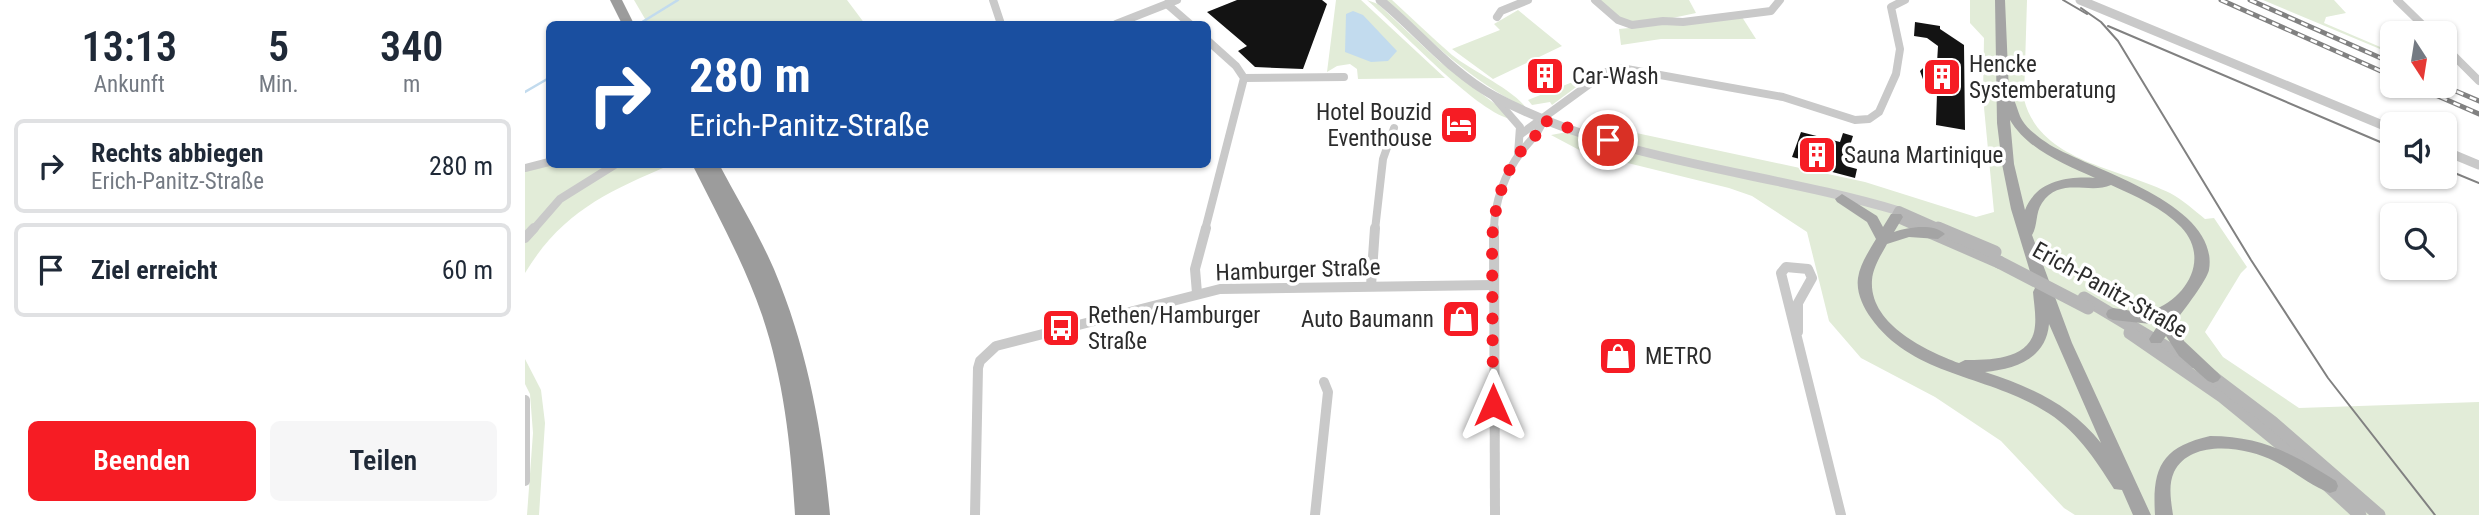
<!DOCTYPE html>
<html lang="de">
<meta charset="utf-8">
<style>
:root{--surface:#fff;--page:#f6f6f7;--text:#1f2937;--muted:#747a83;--line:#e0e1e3;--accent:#f61c24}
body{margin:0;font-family:"Roboto Condensed",sans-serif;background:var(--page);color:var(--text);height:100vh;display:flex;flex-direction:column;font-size:26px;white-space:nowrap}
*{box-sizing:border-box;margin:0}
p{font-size:23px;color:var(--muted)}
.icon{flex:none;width:38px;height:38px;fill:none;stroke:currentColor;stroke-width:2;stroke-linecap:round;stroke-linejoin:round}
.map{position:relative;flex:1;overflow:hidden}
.panel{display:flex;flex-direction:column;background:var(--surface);width:525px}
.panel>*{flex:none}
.top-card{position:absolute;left:21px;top:21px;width:665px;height:147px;border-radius:10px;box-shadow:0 2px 5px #0004;background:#1a4fa0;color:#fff;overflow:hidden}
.needle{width:46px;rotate:168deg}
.tools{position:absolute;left:1855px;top:21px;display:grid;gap:14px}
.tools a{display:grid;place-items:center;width:77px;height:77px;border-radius:10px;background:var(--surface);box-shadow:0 2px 5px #0004;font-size:35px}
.pin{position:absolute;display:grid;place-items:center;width:60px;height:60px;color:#fff;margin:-30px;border:4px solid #fff;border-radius:50%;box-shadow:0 2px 7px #0007}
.me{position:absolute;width:77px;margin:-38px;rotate:0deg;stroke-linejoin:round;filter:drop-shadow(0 0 5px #0008)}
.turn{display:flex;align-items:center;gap:24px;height:147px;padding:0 28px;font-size:32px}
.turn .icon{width:91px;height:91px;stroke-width:2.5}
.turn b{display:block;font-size:49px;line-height:60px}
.eta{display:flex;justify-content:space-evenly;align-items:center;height:119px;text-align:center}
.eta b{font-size:42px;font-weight:600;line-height:49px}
.primary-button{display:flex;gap:14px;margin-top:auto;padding:14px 28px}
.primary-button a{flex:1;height:80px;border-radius:10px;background:var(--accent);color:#fff;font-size:28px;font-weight:600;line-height:80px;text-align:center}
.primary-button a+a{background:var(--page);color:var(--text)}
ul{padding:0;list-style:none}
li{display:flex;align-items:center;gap:21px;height:94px;margin:0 14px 10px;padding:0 14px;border:4px solid var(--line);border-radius:10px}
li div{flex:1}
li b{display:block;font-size:26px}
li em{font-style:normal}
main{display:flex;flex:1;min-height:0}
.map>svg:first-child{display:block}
.green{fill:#e2ecd8}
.water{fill:#c2dbee}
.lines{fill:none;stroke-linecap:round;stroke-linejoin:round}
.stream{stroke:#c2dbee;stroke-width:2.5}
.building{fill:#131313}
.minor-far1{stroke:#c9c9c9;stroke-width:8}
.minor{stroke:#c9c9c9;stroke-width:10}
.tertiary{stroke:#c9c9c9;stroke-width:9}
.secondary-far1{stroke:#b6b6b6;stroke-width:10}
.secondary{stroke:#b6b6b6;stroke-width:13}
.primary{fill:#a4a4a4;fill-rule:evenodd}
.trunk{fill:#9c9c9c;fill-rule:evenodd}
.tram{stroke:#818181;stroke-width:2}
.rail-casing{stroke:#818181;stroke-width:5}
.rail{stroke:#fff;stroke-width:2.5;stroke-dasharray:7;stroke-linecap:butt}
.secondary-bridge{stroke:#b6b6b6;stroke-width:13}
.route{stroke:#f61c24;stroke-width:12;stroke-dasharray:0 21.6}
.labels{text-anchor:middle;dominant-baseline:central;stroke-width:7;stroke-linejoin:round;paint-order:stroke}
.poi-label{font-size:23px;fill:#2c2c2c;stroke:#fff;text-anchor:start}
.street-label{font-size:23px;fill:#2c2c2c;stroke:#fff}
</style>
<main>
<section class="panel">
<div class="eta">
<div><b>13:13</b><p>Ankunft</p></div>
<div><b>5</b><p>Min.</p></div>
<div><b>340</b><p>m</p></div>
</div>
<ul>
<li><svg class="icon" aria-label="right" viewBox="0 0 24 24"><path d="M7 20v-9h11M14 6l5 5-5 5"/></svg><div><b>Rechts abbiegen</b><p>Erich-Panitz-Straße</p></div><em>280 m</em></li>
<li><svg class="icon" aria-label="arrive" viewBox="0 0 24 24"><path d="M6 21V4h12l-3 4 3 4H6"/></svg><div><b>Ziel erreicht</b></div><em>60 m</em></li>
</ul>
<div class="primary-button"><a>Beenden</a><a>Teilen</a></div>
</section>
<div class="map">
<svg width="1954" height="515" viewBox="0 0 1954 515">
<rect width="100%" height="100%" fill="#fff"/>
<g class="green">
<polygon points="109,0 322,0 340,24 123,24"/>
<polygon points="811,0 836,0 920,78 833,79 832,69 825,64 812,66 802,72"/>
<path d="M842,0L853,4L915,62L974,107L985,119C948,109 874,28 842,0Z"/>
<path d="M861,0H867C887,18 906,37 927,55C947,71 989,90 1001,108C946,81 905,41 861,0Z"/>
<polygon points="1074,0 1164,0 1171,13 1138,20 1100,23"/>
<path d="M1445,0H1502L1499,99C1514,162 1596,168 1645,193C1658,200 1669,210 1680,219L1689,218L1722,267L1716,273L1680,332L1698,357L1774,408L1954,402V515H1550L1539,508L1476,441L1410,397L1336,358L1304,321L1282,232L1227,196L1204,188L1058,152L1026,135L1053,130L1060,122L1340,182L1451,217L1469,212L1458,97L1459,38L1445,23Z"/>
<polygon points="1738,0 1809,0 1821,13 1801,17 1799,23 1867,52 1867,54"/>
<polygon points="993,10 1037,46 968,79 927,49 975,30 969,24"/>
<polygon points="1217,17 1231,39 1136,39 1096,45 1094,29"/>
<polygon points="1070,73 1027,105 1025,102 1007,105 1003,100"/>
<path d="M24,164L145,165C82,192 37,212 0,273V169Z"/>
<polygon points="0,359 16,390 20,423 14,515 2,515 8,433 5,394 0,384"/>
</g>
<polygon class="water" points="828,11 838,15 872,51 863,61 846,62 820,52 821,14"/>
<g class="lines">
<g class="stream">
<polyline points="114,24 153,0"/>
<polyline points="0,92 24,78"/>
</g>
</g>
<g class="building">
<polygon points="712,0 797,0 802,4 778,69 730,67 713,51 722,46 682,12"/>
<polygon points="1390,22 1415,26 1415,29 1439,45 1440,130 1411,125 1412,93 1405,92 1405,84 1399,82 1395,71 1401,65 1412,63 1413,46 1402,38 1389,36"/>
<polygon points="1276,132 1315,142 1318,133 1328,136 1320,161 1323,161 1321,166 1332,169 1330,178 1277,164 1279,160 1267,157"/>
<polygon points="945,308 945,329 927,329 928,309"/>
</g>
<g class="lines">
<g class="minor-far1">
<polyline points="468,0 476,24"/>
<polyline points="1070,0 1093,20 1107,25 1138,21 1158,22 1246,11 1255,0"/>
<polyline points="1872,0 1906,33"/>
<polyline points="642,4 665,24"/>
<polyline points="972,17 976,11 1003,0"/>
<polyline points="591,24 652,0"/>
<polyline points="1920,47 1954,81"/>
<polyline points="719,78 819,77"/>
<polyline points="969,97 995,127 993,154"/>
<polyline points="996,134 1081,72 1096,68 1258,97 1330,120 1344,119 1354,112 1371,74 1375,49 1366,7 1380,0"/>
<polyline points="0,168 24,162"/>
<polyline points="8,230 35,199 91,164"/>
<polyline points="680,230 719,78 711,66 682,40"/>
<polyline points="850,230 858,159 869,128"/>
<path d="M969,230C969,203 980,173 996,152C1004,141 1014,134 1018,120"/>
</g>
<g class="minor">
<polyline points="969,228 970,515"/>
<polyline points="0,238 9,228"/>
<polyline points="846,286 850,228"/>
<polyline points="672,293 670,269 681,228"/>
<polyline points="1273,332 1273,303 1287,278 1283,269 1261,267 1256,273 1316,515"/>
<polyline points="0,400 0,481"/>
<polyline points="450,515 453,368 455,361 471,346 695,289 968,285"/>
<polyline points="790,515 803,392 799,382"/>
</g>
<g class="tertiary">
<path d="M855,0C893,31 925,72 969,96C1093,163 1241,171 1374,211"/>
<polyline points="1555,0 1867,129"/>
<polyline points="1920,151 1954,165"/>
</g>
<polyline class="secondary-far1" points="1400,230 1371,217 1374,211 1417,230"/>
<g class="secondary">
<polyline points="1396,228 1474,262"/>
<polyline points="1413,228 1470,252"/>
<polyline points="1559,298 1666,362"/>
<polyline points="1605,333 1698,397 1786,469"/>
<polyline points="1681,372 1747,422 1854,515"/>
<polyline points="1799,482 1835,515"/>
</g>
<g class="primary">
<path d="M1470,0H1480L1484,93C1491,98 1492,112 1497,120C1503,130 1516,139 1525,145C1569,171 1695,204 1684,270C1682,280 1659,310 1652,319L1659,341L1693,373L1696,377L1693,381L1688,383L1683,381L1654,356L1641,336L1636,343H1626L1624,339L1637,319L1626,324L1588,320L1583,318L1581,314L1583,310L1588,308C1599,309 1616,314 1626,311C1661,299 1686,259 1656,227C1638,208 1610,196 1586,185C1565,195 1535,176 1517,203C1510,213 1513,226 1507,235L1547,343L1626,515H1608L1597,490L1589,489C1570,459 1550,428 1518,410C1462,375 1387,376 1346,318C1338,307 1331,292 1333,278C1335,264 1344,251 1351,239L1342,222L1312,202L1310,199L1317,194L1352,216L1358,227L1366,214H1376L1378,217L1369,232C1383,227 1409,223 1420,234L1413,239L1384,237L1362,244C1356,255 1348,267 1347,280C1344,324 1400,350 1434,363L1440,360C1463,360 1502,360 1509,332C1512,319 1509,305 1508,292L1510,288L1486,209L1477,164L1472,123ZM1485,120C1503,150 1539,164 1570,178C1542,176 1511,181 1500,210L1489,164ZM1524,324L1576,443C1545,404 1506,387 1460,372C1490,369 1521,359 1524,324Z"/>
<path d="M1685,436C1737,436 1768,454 1811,481L1813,486L1811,491L1805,493C1785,486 1768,470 1749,461C1722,447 1666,438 1649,472C1643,485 1646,501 1648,515H1630C1627,467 1637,447 1685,436Z"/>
</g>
<g class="trunk">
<polygon points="85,0 97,0 109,24 97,24"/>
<path d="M167,164H194C215,204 239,242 255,284C284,358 298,436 305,515H270C266,447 259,380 237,315C219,263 192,214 167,164Z"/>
</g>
<g class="tram">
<polyline points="1538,0 1562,14"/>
<polyline points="1556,8 1576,22 1593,41 1726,260 1803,378 1910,515"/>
<polyline points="1583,26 1867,147"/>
<polyline points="1920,169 1954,183"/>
</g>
<defs>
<g id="rail">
<polyline points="1696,0 1867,76"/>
<polyline points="1725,0 1867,63"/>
<polyline points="1890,86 1954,114"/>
<polyline points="1919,86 1954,101"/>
</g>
</defs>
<use href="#rail" class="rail-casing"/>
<use href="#rail" class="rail"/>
<polyline class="secondary-bridge" points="1474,262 1563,308"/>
</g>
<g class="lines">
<path class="route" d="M968,405L967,240C969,211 976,181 993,155C1002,142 1015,136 1018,120L1083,140"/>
</g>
<defs>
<symbol id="building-square" viewBox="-11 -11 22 22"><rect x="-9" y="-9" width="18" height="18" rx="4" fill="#f61c24" stroke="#fff"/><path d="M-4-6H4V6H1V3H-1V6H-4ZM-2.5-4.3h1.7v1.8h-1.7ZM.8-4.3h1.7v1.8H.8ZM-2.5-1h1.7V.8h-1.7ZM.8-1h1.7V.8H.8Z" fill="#fff"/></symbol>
<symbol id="hotel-square" viewBox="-11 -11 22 22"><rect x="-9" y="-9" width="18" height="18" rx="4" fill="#f61c24" stroke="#fff"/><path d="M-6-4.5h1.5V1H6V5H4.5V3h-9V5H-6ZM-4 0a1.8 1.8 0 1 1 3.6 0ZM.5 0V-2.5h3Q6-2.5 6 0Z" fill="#fff"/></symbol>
<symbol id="shop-square" viewBox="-11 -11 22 22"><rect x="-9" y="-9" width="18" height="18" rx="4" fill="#f61c24" stroke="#fff"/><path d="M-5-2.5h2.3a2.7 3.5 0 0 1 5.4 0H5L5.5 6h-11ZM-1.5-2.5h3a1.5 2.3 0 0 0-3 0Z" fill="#fff"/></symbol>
<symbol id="bus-square" viewBox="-11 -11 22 22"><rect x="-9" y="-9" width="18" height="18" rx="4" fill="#f61c24" stroke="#fff"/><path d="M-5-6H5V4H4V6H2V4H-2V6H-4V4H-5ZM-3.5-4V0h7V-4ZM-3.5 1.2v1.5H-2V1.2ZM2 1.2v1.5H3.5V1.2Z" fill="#fff"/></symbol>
</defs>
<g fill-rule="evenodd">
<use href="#building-square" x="998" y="54" width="44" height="44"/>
<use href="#building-square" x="1395" y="55" width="44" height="44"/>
<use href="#hotel-square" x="912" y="103" width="44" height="44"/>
<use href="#building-square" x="1270" y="133" width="44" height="44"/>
<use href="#shop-square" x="914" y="297" width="44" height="44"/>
<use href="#bus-square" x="514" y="306" width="44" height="44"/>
<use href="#shop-square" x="1071" y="334" width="44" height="44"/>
</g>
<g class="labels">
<g class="poi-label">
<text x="1444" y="64">Hencke<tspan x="1444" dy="26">Systemberatung</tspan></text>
<text x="1047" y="76">Car-Wash</text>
<text x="907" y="112" text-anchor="end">Hotel Bouzid<tspan x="907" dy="26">Eventhouse</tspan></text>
<text x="1319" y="155">Sauna Martinique</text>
<text x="563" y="315">Rethen/Hamburger<tspan x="563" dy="26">Straße</tspan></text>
<text x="909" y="319" text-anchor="end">Auto Baumann</text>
<text x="1120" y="356">METRO</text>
</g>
<g class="street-label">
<text transform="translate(773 270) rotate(-2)">Hamburger Straße</text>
<text transform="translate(1585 290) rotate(29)">Erich-Panitz-Straße</text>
</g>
</g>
</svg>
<div class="tools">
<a><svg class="needle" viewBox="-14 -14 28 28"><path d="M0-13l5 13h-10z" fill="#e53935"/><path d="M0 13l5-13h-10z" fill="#747a83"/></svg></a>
<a><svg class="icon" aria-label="sound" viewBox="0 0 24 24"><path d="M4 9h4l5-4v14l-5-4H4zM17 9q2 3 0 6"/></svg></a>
<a><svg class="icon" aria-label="search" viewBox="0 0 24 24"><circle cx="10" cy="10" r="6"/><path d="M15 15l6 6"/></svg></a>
</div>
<div class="pin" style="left:1083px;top:140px;background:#d93025"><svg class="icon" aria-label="arrive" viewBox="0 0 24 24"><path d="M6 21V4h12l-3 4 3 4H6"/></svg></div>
<svg class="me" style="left:968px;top:405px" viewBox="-20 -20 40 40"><path d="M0-17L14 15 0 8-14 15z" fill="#f61c24" stroke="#fff" stroke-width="4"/></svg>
<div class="top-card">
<div class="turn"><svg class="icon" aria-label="right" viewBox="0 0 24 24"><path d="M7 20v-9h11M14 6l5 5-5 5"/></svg><div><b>280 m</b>Erich-Panitz-Straße</div></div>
</div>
</div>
</main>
